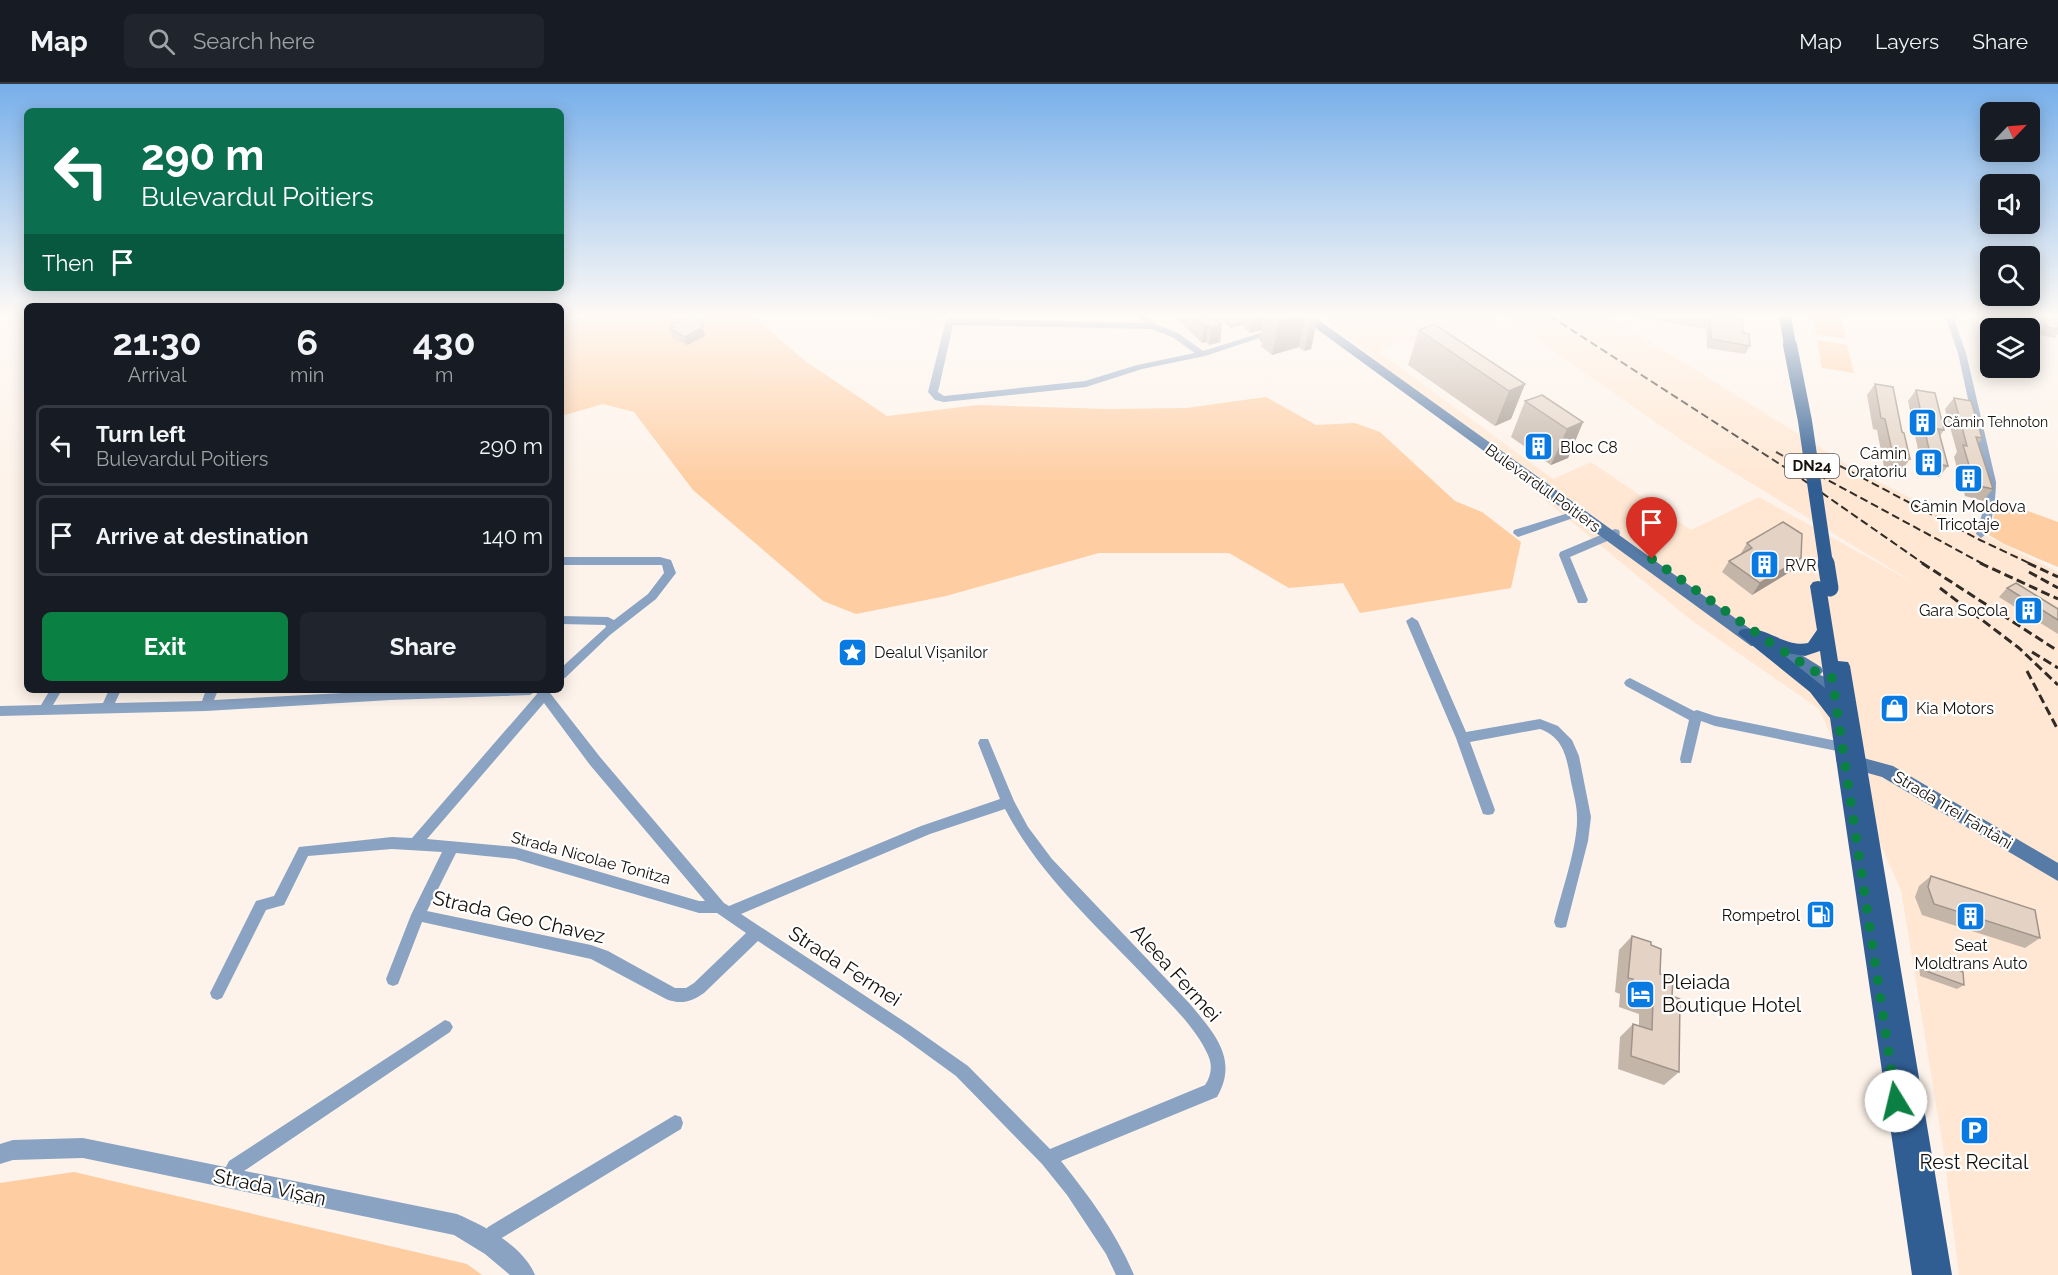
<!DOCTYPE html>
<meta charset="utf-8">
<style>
:root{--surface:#171b24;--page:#20242c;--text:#f1f3f6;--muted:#9ea1a6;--line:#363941;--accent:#0b8043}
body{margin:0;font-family:Raleway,sans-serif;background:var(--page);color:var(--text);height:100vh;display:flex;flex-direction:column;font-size:22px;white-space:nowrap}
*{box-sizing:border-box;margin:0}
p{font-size:20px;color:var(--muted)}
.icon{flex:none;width:33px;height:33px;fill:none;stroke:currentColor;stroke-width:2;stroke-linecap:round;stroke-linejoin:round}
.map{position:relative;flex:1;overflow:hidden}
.details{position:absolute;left:24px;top:219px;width:540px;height:390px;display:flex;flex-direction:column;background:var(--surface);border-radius:9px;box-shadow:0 3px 15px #0003}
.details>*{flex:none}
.banner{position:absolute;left:24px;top:24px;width:540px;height:183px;border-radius:9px;box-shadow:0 3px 15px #0003;background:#0b6e4f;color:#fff;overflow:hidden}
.needle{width:39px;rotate:65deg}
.buttons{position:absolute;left:1980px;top:18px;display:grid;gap:12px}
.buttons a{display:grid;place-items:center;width:60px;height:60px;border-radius:9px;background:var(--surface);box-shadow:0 3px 15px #0003;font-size:30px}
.pin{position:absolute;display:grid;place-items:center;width:51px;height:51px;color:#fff;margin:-62px -26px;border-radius:50% 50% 50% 0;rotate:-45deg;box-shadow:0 0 6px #0007}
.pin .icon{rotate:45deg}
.me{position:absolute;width:66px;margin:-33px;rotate:351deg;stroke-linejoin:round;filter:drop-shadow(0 0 4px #0008)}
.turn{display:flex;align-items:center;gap:21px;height:126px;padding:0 18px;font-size:27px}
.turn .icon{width:78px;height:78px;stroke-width:2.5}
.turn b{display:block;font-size:42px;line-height:51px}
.then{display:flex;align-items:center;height:57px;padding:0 18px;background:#0003;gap:12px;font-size:22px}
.eta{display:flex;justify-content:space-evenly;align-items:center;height:102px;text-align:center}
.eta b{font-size:36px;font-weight:700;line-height:42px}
.primary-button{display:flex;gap:12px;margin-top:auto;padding:12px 18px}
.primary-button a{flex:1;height:69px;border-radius:9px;background:var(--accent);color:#fff;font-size:24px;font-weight:700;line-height:69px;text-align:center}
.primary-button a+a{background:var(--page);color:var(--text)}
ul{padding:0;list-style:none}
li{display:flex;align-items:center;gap:18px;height:81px;margin:0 12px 9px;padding:0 6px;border:3px solid var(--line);border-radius:9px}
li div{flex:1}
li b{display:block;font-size:22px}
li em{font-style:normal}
header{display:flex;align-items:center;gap:36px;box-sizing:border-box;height:84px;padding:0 30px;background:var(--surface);border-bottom:2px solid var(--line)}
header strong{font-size:28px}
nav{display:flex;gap:33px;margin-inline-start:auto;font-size:21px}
.search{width:420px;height:54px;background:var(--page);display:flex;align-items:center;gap:15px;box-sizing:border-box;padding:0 21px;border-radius:9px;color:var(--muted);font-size:22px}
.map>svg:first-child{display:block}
.built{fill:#ffe7d3}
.green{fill:#fecda2}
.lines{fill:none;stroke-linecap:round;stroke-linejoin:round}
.minor{fill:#8aa3c2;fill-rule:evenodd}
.tertiary{fill:#8aa3c2;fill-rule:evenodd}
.secondary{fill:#577ba7;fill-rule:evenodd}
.primary{fill:#305e93;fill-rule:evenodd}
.rail-far1{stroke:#312b25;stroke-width:2;stroke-dasharray:8 4;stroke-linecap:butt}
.rail{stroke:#312b25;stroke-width:3;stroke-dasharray:9 4.5;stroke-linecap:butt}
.primary-bridge-far1{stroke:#305e93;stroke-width:14}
.primary-bridge{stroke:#305e93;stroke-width:17}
.wall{fill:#c4b5a9}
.shaded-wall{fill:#a0948a}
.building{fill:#e4d3c5;stroke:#a0948a;stroke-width:1.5}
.route{stroke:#0b8043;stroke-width:10;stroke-dasharray:0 18}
.labels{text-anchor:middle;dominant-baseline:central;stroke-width:4.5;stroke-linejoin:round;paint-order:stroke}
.far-poi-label{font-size:14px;fill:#16100b;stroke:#fff;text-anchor:start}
.shield{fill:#fff;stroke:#5c5854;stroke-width:1.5}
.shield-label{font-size:15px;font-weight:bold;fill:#16100b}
.poi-label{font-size:16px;fill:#16100b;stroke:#fff;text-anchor:start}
.street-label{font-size:16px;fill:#16100b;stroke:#fff}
.near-street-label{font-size:20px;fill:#16100b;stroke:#fff}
.near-poi-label{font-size:20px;fill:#16100b;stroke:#fff;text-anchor:start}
</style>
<header>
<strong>Map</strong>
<div class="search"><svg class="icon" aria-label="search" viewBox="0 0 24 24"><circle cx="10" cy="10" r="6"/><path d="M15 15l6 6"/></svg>Search here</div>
<nav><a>Map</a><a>Layers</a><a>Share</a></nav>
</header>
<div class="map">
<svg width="2058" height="1191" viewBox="0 0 2058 1191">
<rect width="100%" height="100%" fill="#fdf3ea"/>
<g class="built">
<polygon points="866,232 943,232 941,238 865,235"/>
<polygon points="1322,232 1490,232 1496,236 1420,265 1406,255 1378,267 1553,395 1591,378 1691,446 1759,413 1916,500 1687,360 1503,232 1609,232 1861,389 2058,488 2058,1191 1959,1191 1943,1063 1901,806 1819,625 1691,536"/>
</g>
<g class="green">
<polygon points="582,232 753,232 805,277 887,332 978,321 1108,325 1186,324 1266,313 1316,341 1355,339 1380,348 1455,417 1482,428 1521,458 1511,504 1360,529 1343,499 1289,504 1229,469 1099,469 946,512 856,530 823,517 693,406 634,328 603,320 561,332 561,243"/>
<polygon points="1812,232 1841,232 1846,255 1816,250"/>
<polygon points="1817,256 1847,261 1854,289 1822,284"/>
<polygon points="1998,416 2058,438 2058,483 2004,460 1989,451"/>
<polygon points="74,1088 467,1180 482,1191 0,1191 0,1099"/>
</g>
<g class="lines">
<g class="minor">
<path d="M947,232H955L954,235L1144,239L1138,232H1147L1155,240L1178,249L1203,267L1270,246L1277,248L1205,272L1142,285L1086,303L944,318L935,316L928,308ZM953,241L1151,245L1172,253L1195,269L1137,281L1085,297L944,312L938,308Z"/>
<path d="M1945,232H1953L1966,269L1996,398C1996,411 1993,448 1981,454L1976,450L1985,420L1986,398L1958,269Z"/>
<polygon points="1578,426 1583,429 1582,431 1518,453 1513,449 1514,446"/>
<polygon points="1615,445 1619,446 1620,449 1619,452 1570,473 1588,516 1586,519 1578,519 1559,471 1560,468"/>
<polygon points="561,473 660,473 671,476 676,489 656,515 610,551 565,594 561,595 561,584 606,543 605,541 561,540 561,532 608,533 614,536 648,510 664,489 662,481 561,481"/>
<path d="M1412,533L1418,537L1466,648L1540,635L1558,642L1572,656L1579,672L1591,733L1588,757L1566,843L1561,844L1556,843L1554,838C1561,809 1578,762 1577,733C1577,720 1572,705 1570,692C1566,670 1562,653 1540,645L1470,658L1495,726L1493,730L1488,731L1483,730L1456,654L1406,537Z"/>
<polygon points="1630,594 1694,627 1697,626 1715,632 1842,658 1846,659 1848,663 1846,667 1842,668 1715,642 1701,637 1692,675 1691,679 1681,679 1680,675 1689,636 1626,602 1624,599 1626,596"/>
<path d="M50,606H62L53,621L103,619L109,606H121L115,619L202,617L206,606H218L214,616L400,606H552L550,609L600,673L724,819L729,822L921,742L1000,715L978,659L980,655H988L1014,717L1028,743L1052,775L1190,920C1214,949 1239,975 1217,1013L1061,1077C1089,1112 1117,1150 1134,1191H1116L1106,1170L1067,1111L1042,1080L956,992L901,952L758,857L704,909C691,918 681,921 666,915L591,875L422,838L398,900L393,902L388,900L386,895L411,831L442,768L392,765L308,772L284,821L266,826L222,914L217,916L212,914L210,909L256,817L274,812L299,763L392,753L412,754L537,610L536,607L530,611L390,616L206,627L0,632V622L41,621ZM544,619L590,681L705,817H699L515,763L427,755ZM1005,725C1039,791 1097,842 1148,896C1169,919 1195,942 1208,971C1213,982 1211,992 1205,1001L1050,1065L968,982L911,942L741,830L930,750ZM456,769L515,775L699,829H717L746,849L694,899L686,904H675L608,867L591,861L427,827Z"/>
<polygon points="445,936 450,938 453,943 450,948 241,1089 234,1100 228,1102 222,1100 220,1094 229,1077"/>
<polygon points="675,1031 681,1033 683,1039 681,1045 500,1155 493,1163 487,1166 481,1163 478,1157 488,1143"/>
</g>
<path class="tertiary" d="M83,1054L457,1130C485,1142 523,1162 535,1191H510L485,1170L454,1151L83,1074L13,1076L0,1080V1060L13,1056Z"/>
<g class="secondary">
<path d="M1299,232H1313L1763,554H1774L1821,583L1823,587L1820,591L1851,602L1853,606L1851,610C1836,615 1797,600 1790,586L1793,581L1762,562H1751Z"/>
<polygon points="1845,669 1893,682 2058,779 2058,797 1882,693 1839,681 1836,676 1839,671"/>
</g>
<g class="primary">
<polygon points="1779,232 1791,232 1796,261 1794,264 1790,265 1784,261"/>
<path d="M1818,497L1823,498L1826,502L1838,577L1848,578L1850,582L1952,1191H1912L1830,634L1810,608L1738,550L1740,546C1764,539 1783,564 1808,559L1817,546L1810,502L1813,498ZM1820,567L1825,604L1780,568L1805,572Z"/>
</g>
<g class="rail-far1">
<polyline points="1550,232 1789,386 1924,480"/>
<polyline points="1776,368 1983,480"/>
<polyline points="1840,382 1980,456 2031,480"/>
</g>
<g class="rail">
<polyline points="1922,479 2058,567"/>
<polyline points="1980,479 2058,515"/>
<polyline points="2028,479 2058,493"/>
<polyline points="2029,488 2058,504"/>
<polyline points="1940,504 2019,564 2058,601"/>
<polyline points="2032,568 2058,584"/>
<polyline points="2027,587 2058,646"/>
</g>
<polyline class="primary-bridge-far1" points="1790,261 1805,337 1826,480"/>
<polyline class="primary-bridge" points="1826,479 1830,504"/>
</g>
<g class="wall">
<polygon points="1178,232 1213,232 1222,241 1220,258 1209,261 1206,258 1202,259 1178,236"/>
<polygon points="1220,232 1236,232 1243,238 1242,241 1230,244 1219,234"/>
<polygon points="1244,232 1318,232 1311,265 1304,267 1299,263 1272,271 1261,262 1262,259 1259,256 1261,246 1250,249 1243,243"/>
<polygon points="1632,232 1742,232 1743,249 1750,262 1745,270 1707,264 1706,245"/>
<polygon points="1995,232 2017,232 2018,235 2012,243 1998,241"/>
<polygon points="2032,232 2055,232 2058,239 2058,250 2055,254 2040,251"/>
<polygon points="670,241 705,252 687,261 672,253 670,245 671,244"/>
<polygon points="1419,246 1525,300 1511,335 1495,342 1408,281"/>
<polygon points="1875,300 1902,348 1910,375 1902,386 1884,383 1877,346 1873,345 1867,311"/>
<polygon points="1916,306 1944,346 1940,352 1948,382 1939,393 1923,390 1908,317"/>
<polygon points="1954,314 1982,354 1978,360 1993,405 1983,417 1965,412 1954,373 1957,368 1945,325"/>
<polygon points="1525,317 1583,338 1568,374 1551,381 1511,353"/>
<polygon points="1747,459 1801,474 1793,486 1752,511 1722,488 1729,477 1740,471"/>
<polygon points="2007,504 2058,525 2058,550 1999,513"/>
<polygon points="1931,792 2040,854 2025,864 1922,831 1915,813 1919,802"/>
<polygon points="1632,852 1651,861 1660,890 1672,912 1679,988 1664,1001 1618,985 1620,953 1633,940 1639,942 1639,930 1619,923 1620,910 1615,908 1619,866"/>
<polygon points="1926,874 1964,901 1957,905 1920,892 1919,879"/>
</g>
<g class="shaded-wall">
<polygon points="1253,232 1263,232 1261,246 1250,249"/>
<polygon points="1293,232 1305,232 1299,263 1272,271 1279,237"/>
<polygon points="1312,232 1318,232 1311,265 1304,267"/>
<polygon points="1243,238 1242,241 1230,244 1231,241"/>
<polygon points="1208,241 1206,258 1202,259 1204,242"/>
<polygon points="1222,241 1220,258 1209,261 1211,244"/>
<polygon points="703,243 705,252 687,261 685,253"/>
<polygon points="1525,300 1511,335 1495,342 1509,307"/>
<polygon points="1583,338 1568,374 1551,381 1567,345"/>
<polygon points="1801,474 1793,486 1752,511 1760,499"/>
</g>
<g class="building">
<polygon points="688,232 701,234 703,243 685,253 670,245 673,243 670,241"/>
<polygon points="1193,232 1213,232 1222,241 1211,244 1208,241 1204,242"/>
<polygon points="1221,232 1236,232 1243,238 1231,241"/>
<polygon points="1273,232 1293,232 1279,237"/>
<polygon points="1684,232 1742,232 1743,249 1749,250 1750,262 1711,255 1710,237"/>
<polygon points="2004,232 2017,232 2018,235 2004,233"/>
<polygon points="2041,232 2055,232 2058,239 2058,245 2046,243"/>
<polygon points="1434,240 1525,300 1509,307 1419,246"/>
<polygon points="1875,300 1893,303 1902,348 1904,349 1910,375 1893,371 1885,335 1881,334"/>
<polygon points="1916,306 1935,309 1944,346 1938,345 1948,382 1932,379"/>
<polygon points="1542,311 1583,338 1567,345 1525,317"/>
<polygon points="1954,314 1971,317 1982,354 1976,353 1993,405 1975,401 1963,361 1967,362"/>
<polygon points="1783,438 1802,450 1801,474 1760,499 1729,477 1752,464 1747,459"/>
<polygon points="2016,499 2058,525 2058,536 2007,504"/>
<polygon points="1931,792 2035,826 2040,854 1934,820 1928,803"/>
<polygon points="1632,852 1651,858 1651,861 1661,865 1660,890 1673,894 1672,912 1680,915 1679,988 1631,972 1633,940 1652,946 1653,916 1632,909 1633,895 1628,894"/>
<polygon points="1926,874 1963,888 1964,901 1926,887"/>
</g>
<linearGradient id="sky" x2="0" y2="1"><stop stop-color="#77afea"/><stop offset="0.58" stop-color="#fefaf6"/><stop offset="1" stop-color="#fefaf6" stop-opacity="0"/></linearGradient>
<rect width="2058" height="399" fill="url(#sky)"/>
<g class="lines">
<polyline class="route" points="1652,475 1772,560 1814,587 1832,594 1896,1017"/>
</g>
<defs>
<symbol id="building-square" viewBox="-11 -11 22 22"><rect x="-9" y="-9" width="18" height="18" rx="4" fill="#097ae1" stroke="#fff"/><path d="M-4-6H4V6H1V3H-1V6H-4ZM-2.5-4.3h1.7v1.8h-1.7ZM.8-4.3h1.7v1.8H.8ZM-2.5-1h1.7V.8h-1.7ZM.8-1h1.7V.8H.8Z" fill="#fff"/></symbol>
<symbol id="sight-square" viewBox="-11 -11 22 22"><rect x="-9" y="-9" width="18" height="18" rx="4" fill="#097ae1" stroke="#fff"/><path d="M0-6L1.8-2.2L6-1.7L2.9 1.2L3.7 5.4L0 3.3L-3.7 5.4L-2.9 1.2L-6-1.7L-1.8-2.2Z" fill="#fff"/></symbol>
<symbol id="shop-square" viewBox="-11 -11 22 22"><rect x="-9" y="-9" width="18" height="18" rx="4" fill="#097ae1" stroke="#fff"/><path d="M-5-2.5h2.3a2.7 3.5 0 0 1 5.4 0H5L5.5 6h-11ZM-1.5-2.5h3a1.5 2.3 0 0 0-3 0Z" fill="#fff"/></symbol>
<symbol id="fuel-square" viewBox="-11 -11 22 22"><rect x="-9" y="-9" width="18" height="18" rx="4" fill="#097ae1" stroke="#fff"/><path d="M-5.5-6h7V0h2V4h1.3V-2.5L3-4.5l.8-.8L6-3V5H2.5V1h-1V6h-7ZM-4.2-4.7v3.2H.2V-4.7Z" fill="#fff"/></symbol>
<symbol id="hotel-square" viewBox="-11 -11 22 22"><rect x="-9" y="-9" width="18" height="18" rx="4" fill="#097ae1" stroke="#fff"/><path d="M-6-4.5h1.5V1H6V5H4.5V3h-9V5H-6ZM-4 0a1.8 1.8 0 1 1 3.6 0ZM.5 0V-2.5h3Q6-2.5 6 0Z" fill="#fff"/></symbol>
<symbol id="parking-square" viewBox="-11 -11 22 22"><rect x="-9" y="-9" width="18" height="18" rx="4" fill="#097ae1" stroke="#fff"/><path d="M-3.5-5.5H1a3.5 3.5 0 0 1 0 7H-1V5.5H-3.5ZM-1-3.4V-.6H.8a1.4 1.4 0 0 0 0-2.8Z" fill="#fff"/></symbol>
</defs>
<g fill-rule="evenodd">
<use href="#building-square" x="1906" y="322" width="33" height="33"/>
<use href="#building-square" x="1522" y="346" width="33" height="33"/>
<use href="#building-square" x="1912" y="362" width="33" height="33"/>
<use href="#building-square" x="1952" y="378" width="33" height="33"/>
<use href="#building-square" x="1748" y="464" width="33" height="33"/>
<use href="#building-square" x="2012" y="510" width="33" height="33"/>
<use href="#sight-square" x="836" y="552" width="33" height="33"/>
<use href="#shop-square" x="1878" y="608" width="33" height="33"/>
<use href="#fuel-square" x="1804" y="814" width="33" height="33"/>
<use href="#building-square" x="1954" y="816" width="33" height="33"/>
<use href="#hotel-square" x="1624" y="894" width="33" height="33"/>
<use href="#parking-square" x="1958" y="1030" width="33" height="33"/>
</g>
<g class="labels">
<g class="far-poi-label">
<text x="1943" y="338">Cămin Tehnoton</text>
</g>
<rect class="shield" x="1785" y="370" width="54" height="24" rx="4.5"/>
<g class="shield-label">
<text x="1812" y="382">DN24</text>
</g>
<g class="poi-label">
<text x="1560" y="363">Bloc C8</text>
<text x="1907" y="369" text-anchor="end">Cămin<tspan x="1907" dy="18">Oratoriu</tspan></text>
<text x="1968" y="422" text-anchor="middle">Cămin Moldova<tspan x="1968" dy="18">Tricotaje</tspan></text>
<text x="1785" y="481">RVR</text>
<text x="2008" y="526" text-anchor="end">Gara Socola</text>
<text x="874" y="568">Dealul Vișanilor</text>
<text x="1916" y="624">Kia Motors</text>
<text x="1800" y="831" text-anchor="end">Rompetrol</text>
<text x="1971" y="861" text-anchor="middle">Seat<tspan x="1971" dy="18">Moldtrans Auto</tspan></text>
</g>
<g class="street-label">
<text transform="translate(1543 404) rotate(36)">Bulevardul Poitiers</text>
<text transform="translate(1953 726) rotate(31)">Strada Trei Fântâni</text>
<text transform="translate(591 774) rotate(15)">Strada Nicolae Tonitza</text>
</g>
<g class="near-street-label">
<text transform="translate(519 833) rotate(13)">Strada Geo Chavez</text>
<text transform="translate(845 882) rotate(33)">Strada Fermei</text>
<text transform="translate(1176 889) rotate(48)">Aleea Fermei</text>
<text transform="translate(270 1103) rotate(12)">Strada Vișan</text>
</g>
<g class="near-poi-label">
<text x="1662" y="898">Pleiada<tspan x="1662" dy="23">Boutique Hotel</tspan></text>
<text x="1974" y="1078" text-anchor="middle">Rest Recital</text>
</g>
</g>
</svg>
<div class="buttons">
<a><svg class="needle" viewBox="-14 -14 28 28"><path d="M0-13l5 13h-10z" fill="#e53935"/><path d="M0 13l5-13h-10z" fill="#9ea1a6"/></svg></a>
<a><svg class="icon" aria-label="sound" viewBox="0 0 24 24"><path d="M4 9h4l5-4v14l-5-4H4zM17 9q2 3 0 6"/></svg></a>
<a><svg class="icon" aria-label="search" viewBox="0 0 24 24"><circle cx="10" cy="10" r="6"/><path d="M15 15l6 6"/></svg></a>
<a><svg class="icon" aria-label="layers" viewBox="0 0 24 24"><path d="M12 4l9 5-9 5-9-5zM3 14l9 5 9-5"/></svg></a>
</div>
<div class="pin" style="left:1652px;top:475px;background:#d93025"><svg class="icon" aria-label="arrive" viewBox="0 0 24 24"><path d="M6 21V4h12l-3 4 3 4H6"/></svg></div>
<svg class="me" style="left:1896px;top:1017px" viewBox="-20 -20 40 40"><circle r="19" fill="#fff"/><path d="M0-13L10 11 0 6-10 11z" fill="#0b8043"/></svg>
<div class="banner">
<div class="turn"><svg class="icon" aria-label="left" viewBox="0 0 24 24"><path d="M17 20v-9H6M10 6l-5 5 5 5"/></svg><div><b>290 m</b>Bulevardul Poitiers</div></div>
<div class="then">Then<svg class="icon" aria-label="arrive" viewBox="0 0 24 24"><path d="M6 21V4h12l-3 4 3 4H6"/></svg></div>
</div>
<section class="details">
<div class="eta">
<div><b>21:30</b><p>Arrival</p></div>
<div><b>6</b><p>min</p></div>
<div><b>430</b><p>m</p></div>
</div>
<ul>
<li><svg class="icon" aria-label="left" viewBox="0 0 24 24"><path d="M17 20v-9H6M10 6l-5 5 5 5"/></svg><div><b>Turn left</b><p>Bulevardul Poitiers</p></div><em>290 m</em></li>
<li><svg class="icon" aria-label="arrive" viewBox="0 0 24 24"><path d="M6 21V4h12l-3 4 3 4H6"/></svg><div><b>Arrive at destination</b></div><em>140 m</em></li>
</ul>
<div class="primary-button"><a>Exit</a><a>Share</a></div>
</section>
</div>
